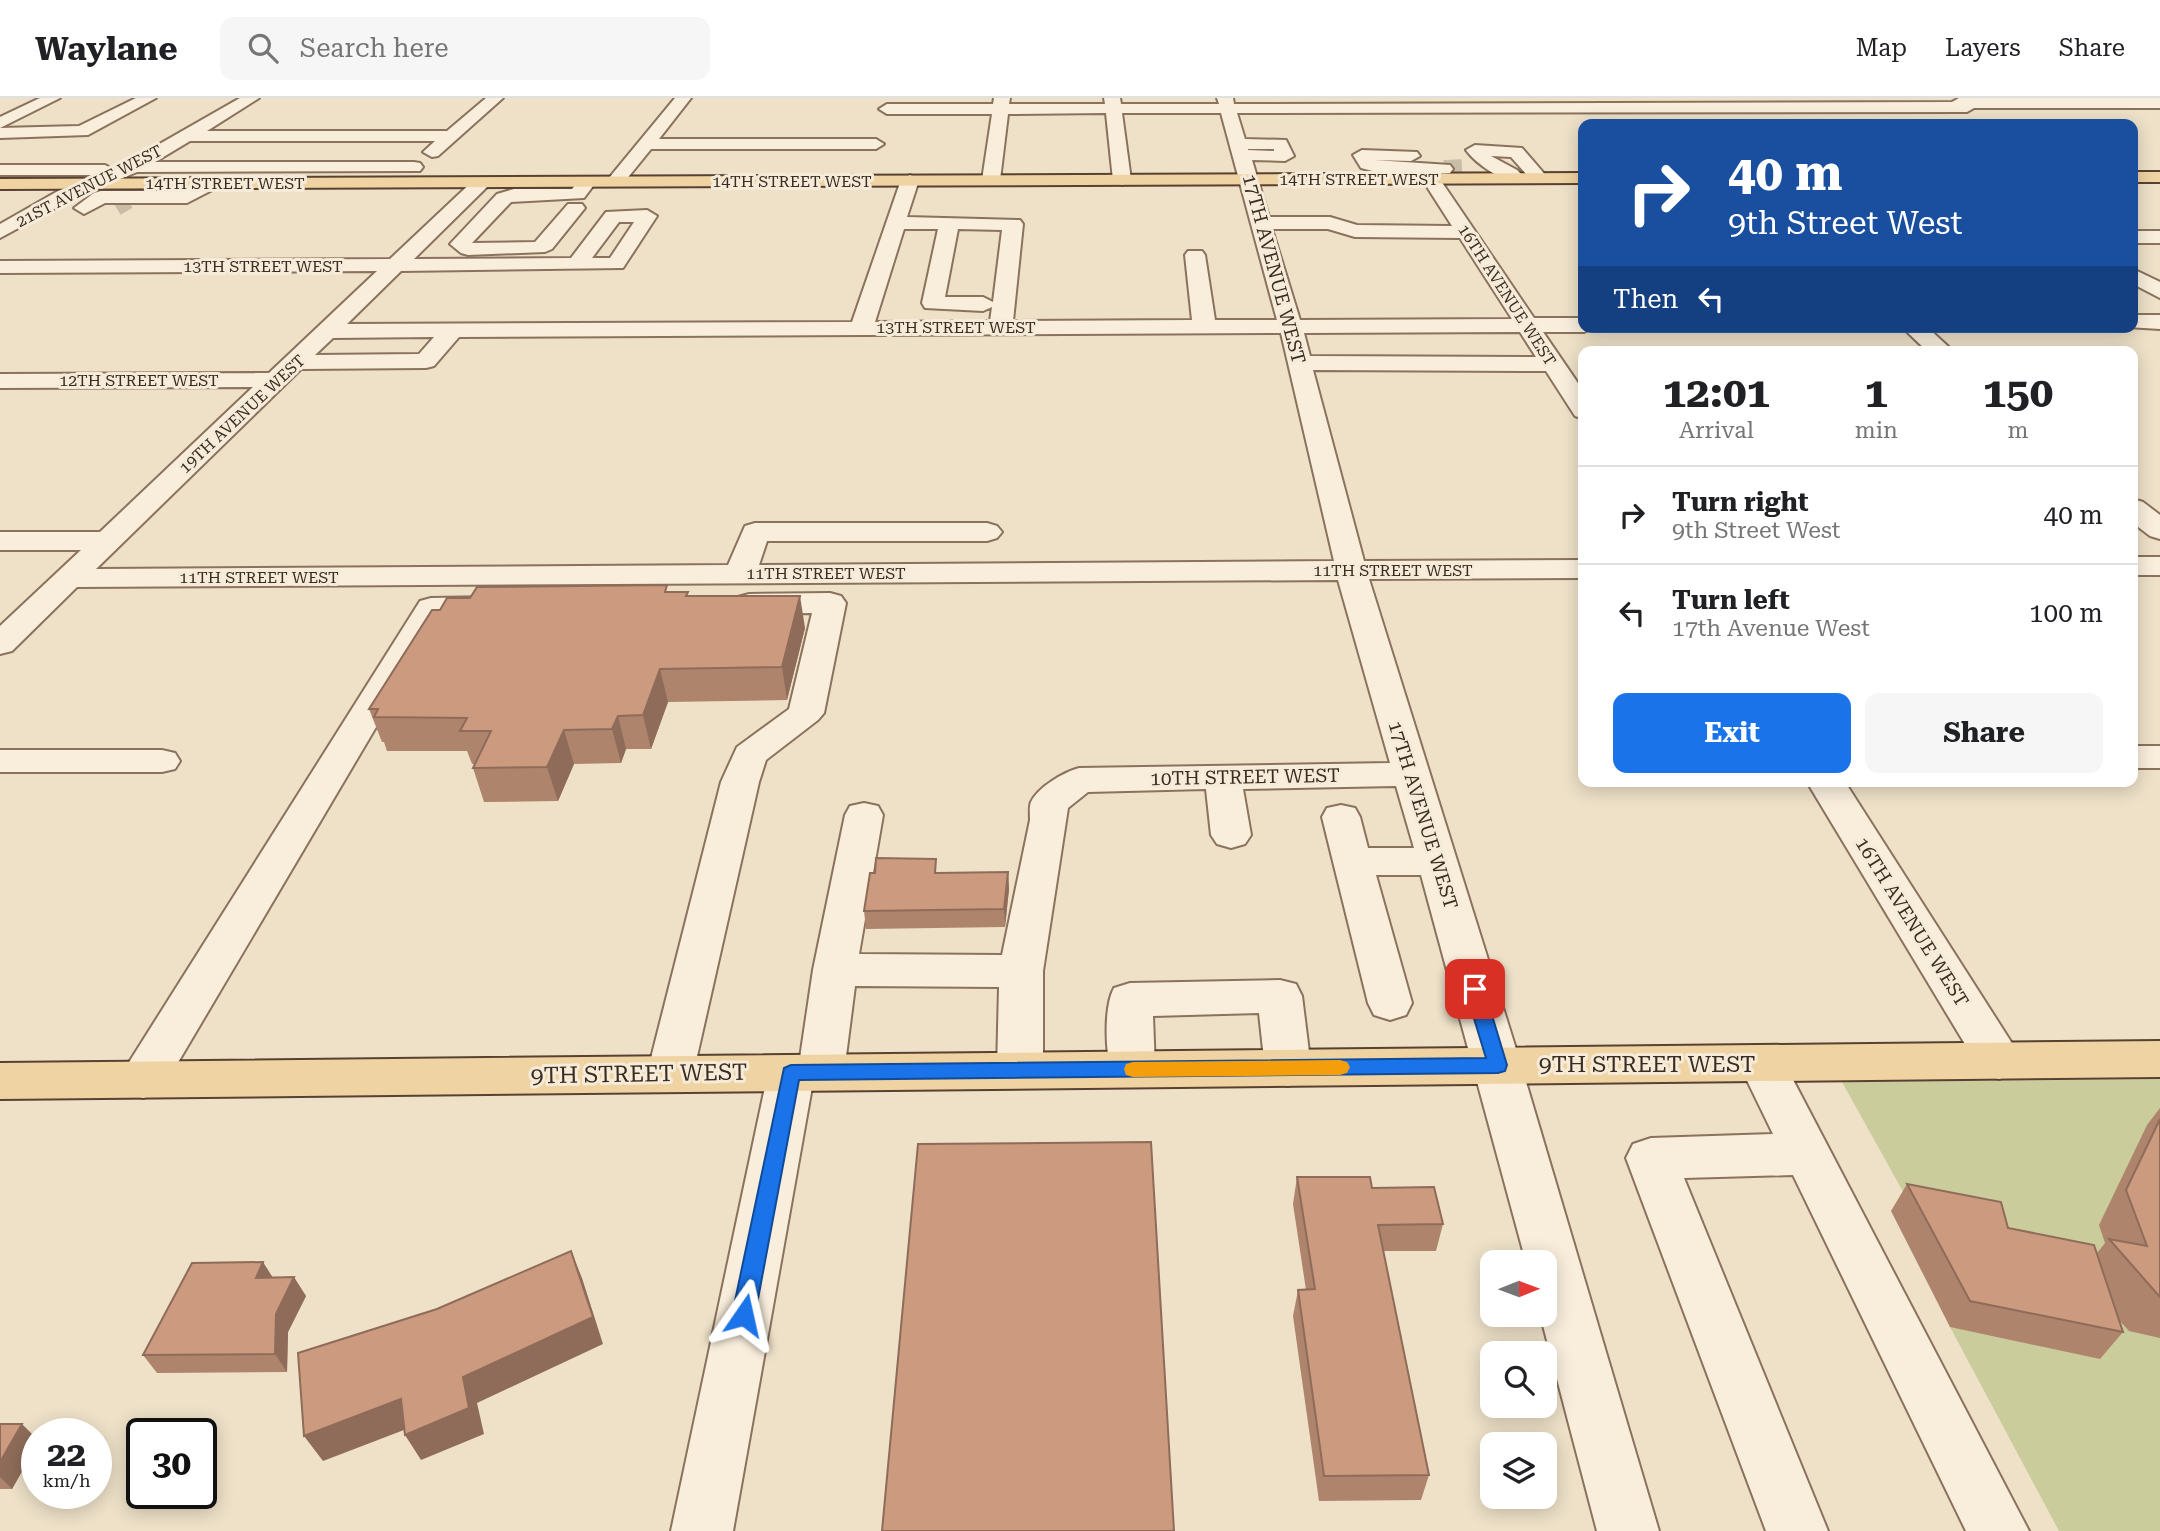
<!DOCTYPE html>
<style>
:root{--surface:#fff;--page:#f6f6f6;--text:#202124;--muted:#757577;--line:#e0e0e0;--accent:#1a73e8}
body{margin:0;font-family:"Roboto Serif",serif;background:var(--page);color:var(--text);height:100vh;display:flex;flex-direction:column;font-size:26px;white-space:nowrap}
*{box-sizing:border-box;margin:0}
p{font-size:23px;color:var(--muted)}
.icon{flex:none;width:38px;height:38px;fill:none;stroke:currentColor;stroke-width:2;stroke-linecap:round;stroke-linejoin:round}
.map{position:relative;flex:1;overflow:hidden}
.sheet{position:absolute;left:1578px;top:248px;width:560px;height:441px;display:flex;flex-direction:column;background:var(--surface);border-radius:14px;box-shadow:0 4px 18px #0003}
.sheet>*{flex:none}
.top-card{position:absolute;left:1578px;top:21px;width:560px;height:214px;border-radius:14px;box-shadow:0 4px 18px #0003;background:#1a4fa0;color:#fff;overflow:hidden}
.needle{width:46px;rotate:89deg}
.tools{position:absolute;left:1480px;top:1152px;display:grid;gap:14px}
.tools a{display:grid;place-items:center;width:77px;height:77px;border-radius:14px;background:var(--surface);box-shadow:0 4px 18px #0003;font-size:35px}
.speed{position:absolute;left:21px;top:1320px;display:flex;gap:14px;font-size:35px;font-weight:700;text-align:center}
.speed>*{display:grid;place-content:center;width:91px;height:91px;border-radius:50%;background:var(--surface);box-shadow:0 4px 18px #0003;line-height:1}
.speed small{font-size:18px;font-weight:400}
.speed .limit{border:4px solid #111;border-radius:10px;background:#fff;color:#111}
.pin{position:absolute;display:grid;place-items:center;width:60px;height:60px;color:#fff;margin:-30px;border-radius:14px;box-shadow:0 4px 10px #0006}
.me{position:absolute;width:77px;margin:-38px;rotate:11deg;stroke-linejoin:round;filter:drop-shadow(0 0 5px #0008)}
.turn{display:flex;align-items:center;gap:24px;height:147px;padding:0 35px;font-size:32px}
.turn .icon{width:91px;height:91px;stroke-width:2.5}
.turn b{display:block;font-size:49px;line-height:60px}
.then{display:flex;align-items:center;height:66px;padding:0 35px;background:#0003;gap:14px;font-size:26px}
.eta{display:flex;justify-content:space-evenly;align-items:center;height:119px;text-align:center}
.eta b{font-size:42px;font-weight:700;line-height:49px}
.action{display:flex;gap:14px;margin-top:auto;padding:14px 35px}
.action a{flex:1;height:80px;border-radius:14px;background:var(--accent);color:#fff;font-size:28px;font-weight:700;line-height:80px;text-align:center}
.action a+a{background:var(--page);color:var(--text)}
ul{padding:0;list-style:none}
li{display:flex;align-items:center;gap:21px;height:98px;padding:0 35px;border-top:2px solid var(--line)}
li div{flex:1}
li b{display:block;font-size:26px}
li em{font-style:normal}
header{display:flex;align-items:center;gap:42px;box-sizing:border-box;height:98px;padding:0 35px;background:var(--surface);border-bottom:2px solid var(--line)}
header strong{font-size:33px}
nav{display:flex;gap:38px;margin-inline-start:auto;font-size:24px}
.search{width:490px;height:63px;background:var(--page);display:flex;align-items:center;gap:18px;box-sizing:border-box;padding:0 24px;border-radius:14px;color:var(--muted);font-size:26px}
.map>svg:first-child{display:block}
.green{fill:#cacc9c}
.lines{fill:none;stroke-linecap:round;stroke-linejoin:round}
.minor-tunnel{stroke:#cabda7;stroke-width:18;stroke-dasharray:18 9;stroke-linecap:butt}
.minor-casing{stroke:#8a725d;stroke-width:4}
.major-casing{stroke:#584131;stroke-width:4}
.minor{fill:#f9eedc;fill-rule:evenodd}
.major{fill:#efd3a2;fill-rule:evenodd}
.wall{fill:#af846d}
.shaded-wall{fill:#8e6c59}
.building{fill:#cb9a7f;stroke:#8e6c59;stroke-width:2}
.route{fill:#1a73e8;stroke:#114b97;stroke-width:2}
.slow{fill:#f59e0b}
.labels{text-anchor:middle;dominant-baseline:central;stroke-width:6;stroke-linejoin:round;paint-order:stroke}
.far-street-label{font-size:16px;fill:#3b2c21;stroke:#f5ebd8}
.street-label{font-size:19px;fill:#3b2c21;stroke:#f5ebd8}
.near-street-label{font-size:23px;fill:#3b2c21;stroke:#f5ebd8}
</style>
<header>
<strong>Waylane</strong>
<div class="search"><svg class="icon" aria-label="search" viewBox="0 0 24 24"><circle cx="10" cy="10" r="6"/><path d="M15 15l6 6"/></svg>Search here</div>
<nav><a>Map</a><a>Layers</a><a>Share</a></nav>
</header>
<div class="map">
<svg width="2160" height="1433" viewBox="0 0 2160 1433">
<rect width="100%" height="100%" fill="#eee1c8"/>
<polygon class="green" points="2160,981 2160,1433 2059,1433 1950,1229 1916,1117 1842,984"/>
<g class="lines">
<g class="minor-tunnel">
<polyline points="1444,71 1465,70"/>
<polyline points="116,109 128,102"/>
</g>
<defs>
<g id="minor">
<polygon points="40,0 60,0 0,30 0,19"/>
<polygon points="136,0 156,0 88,37 0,40 0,30 79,28"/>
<polygon points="240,0 259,0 207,33 447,33 486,0 503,0 438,58 432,59 423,54 435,43 190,43 155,64 414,64 420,65 423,69 420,73 137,74 72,101 0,140 0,126 58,93 100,77 0,77 0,67 105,67 114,72"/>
<polygon points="675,0 691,0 659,41 876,41 884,46 876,51 651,51 621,88 609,88 606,84 609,80"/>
<path d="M994,0H1010L1009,6H1105L1104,0H1120L1121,6H1219L1217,0H1233L1234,6L1952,4L1959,0H2160V10H1974L1967,14L1237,15L1245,41L1286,42L1294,58L1285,63L1252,62L1269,119H1330L1357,127L1452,128L1422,81L1429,76L1380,75L1361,70L1353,57L1362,52L1417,54L1420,58L1411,63L1374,62L1450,67L1453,71L1450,75L1433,76L1437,77L1534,220H1584V229H1594L1584,234H1543L1584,294V321L1575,318L1546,273L1313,272L1364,463L1584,462V480L1369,481L1521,967L1659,1433H1597L1540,1216H1545V1164H1526L1421,777H1376L1412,905L1406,917L1390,922L1374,917L1368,905L1322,719L1327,710L1341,707L1355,710L1360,719L1368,750H1414L1396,688L1243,691L1251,737L1245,746L1231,750L1217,746L1211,737L1206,691L1088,694L1068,710L1043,873V972L1037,985L1020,990L1003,985L997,972L999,889L855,888L844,974L838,987L821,992L812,989L733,1433H671L768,975L774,962L791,957L800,960L813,872L845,717L850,708L864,705L878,708L883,717L859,856L1002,857L1030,722C1030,716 1029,709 1031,704C1038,689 1064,674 1079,670L1390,665L1338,482L77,489L12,553L0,556V528L81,452H0V434H100L253,289L0,290V276L269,275L377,173L0,175V163L390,161L476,80H488L491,84L488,88L414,161L571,160L606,114L647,112L657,118L623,170L401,173L347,226L852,224L901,82L910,77L919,82L907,119L1020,122L1023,126L1013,223L1192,222L1185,157L1188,153H1202L1205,157L1215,222H1277L1221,15H1122L1131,82L1122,87L1113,82L1106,15L1008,16L1000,82L991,87L982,82L992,16H887L879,11L887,6H993ZM1248,51H1274V53L1248,52ZM619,124H634L610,160H592ZM904,131H938L922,205L925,210L983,213L992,209L990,223L875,224ZM958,131L1002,132L993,204L983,199H945ZM1272,131H1328L1355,139L1460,140L1512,221L1300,222ZM1520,234L1536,259L1310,258L1304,235ZM1281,235L1334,463L759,467L767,443H987L997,440L1002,434L997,428L987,425H755L745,428L728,467L96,471L301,271L426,270L434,268L459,239ZM434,239L419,256L315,257L333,240Z"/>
<path d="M1475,47L1522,50L1548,80L1545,84H1533L1511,59L1491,58L1517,72L1525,80L1522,84C1507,88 1475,65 1466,52Z"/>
<polygon points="587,79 596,84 584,100 511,104 472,145 535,144 568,106 582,106 585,110 552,151 545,154 468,157 461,155 450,146 497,96 514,91 572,91 581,80"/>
<polygon points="212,80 218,81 221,85 218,89 187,105 105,105 84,116 74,110 94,95 101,93 183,93"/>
<rect x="2133" y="133" width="27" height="12"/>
<polygon points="2133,171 2160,184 2160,200 2133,186"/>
<polygon points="2133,217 2160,217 2160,231 2127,229 2133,229"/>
<polygon points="1902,229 1927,229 1954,254 1928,254"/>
<polygon points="2133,401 2143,404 2160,417 2160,441 2150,438 2133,425"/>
<rect x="2133" y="459" width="27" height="18"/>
<polygon points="830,495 841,498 846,505 824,615 818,622 766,662 759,684 693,976 687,989 670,994 653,989 647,976 721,684 737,649 789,611 812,515 749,516 738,513 733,506 738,499 749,496"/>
<polygon points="493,499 504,502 509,509 504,516 493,519 441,519 160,995 143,1000 126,995 119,982 126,969 420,503 431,500"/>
<rect x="2133" y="648" width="27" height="22"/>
<polygon points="0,652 162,652 175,655 180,663 175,671 162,674 0,674"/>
<polygon points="1807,684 1845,684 2015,950 2022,963 2015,976 1999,981 1983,976"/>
<path d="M1280,882L1296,886L1302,898L1311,970L1304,983L1288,988L1272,983L1265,970L1259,915L1153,918L1155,971L1149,984L1132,989L1115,984C1105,964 1103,910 1114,890L1130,885Z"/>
<polygon points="1762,948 1778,953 2029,1433 1966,1433 1793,1077 1684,1080 1828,1433 1766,1433 1626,1060 1633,1046 1651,1040 1773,1036 1739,966 1746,953"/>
</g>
<g id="major">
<rect x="2133" y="74" width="27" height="10"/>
<polygon points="1584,75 1584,85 0,91 0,81"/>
<polygon points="2160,943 2160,979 0,1001 0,965"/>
</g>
</defs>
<use href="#minor" class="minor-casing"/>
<use href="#major" class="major-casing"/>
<use href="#minor" class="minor"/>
<use href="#major" class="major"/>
</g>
<g class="wall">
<polygon points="669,494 689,498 805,530 787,602 668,604 651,651 626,651 621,665 574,666 558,703 484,704 473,670 474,666 472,666 467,653 387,653 384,644 382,644 369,611 440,512 470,500"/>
<polygon points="1008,774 1009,791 1005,829 866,831 864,813"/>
<polygon points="2160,1010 2160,1240 2129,1233 2119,1222 2123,1234 2100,1261 1950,1229 1891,1113 1907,1086 2008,1130 2097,1155 2105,1145 2099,1127 2147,1027"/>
<polygon points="1297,1079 1443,1126 1436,1153 1383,1153 1429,1377 1421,1402 1319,1403 1293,1218 1298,1192 1306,1192 1293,1106"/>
<polygon points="273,1180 306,1198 288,1234 287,1274 157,1275 143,1257"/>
<polygon points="0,1326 37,1341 37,1347 12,1391 0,1391"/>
</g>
<g class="shaded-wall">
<polygon points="800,498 805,530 787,602 782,569"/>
<polygon points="660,571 668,604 651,651 643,617"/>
<polygon points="618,618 626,651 621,665 612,631"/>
<polygon points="564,632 574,666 558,703 547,669"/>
<polygon points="1008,774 1009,791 1005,829 1004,811"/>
<polygon points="571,1153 582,1180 603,1246 477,1305 484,1336 421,1362 405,1337 463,1279"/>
<polygon points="263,1164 275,1183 256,1180"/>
<polygon points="294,1179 306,1198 288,1234 287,1274 275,1256 276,1216"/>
<polygon points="401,1301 417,1327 323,1363 304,1338"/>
<polygon points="22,1326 37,1341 37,1347 12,1391 0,1379 0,1364"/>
</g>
<g class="building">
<polygon points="667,487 665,494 688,494 686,498 800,498 782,569 660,571 643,617 618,618 612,631 564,632 547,669 473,670 491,633 460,633 467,620 374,619 378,611 369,611 432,512 440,512 447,500 470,500 477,489"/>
<polygon points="876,760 936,761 935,775 1008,774 1004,811 864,813 870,775 875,775"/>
<polygon points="2160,1021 2160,1199 2109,1141 2147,1148 2126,1092"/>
<polygon points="1151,1044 1174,1433 882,1433 918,1046"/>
<polygon points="1297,1079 1370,1079 1372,1090 1434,1089 1443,1126 1378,1127 1429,1377 1324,1378 1298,1192 1315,1191"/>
<polygon points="1907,1086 2001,1104 2008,1130 2094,1147 2123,1234 1970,1203"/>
<polygon points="571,1153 593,1219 463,1279 469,1310 405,1337 401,1301 304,1338 298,1255 437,1211"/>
<polygon points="263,1164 256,1180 294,1179 276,1216 275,1256 143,1257 192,1165"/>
<polygon points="0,1326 22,1326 0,1364"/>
</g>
<polygon class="route" points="1475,884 1481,886 1484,891 1507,967 1505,973 1498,975 799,982 755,1217 752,1225 744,1228 736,1225 732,1217 784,970 791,967 1486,960 1465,891 1468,886"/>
<polygon class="slow" points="1340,962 1347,964 1350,969 1347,975 1340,977 1133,979 1126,977 1124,971 1126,966 1133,964"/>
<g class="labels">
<g class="far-street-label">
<text x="1359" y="81">14TH STREET WEST</text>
<text x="792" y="83">14TH STREET WEST</text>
<text x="225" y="85">14TH STREET WEST</text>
<text transform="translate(89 88) rotate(-27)">21ST AVENUE WEST</text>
<text x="263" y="168">13TH STREET WEST</text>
<text transform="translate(1507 197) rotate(57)">16TH AVENUE WEST</text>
<text x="956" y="229">13TH STREET WEST</text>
<text x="139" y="282">12TH STREET WEST</text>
<text transform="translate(242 316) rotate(-43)">19TH AVENUE WEST</text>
<text x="1393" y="472">11TH STREET WEST</text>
<text x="826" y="475">11TH STREET WEST</text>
<text x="259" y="479">11TH STREET WEST</text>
</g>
<g class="street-label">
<text transform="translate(1274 171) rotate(75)">17TH AVENUE WEST</text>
<text transform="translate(1245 679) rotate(-1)">10TH STREET WEST</text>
<text transform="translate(1423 717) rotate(73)">17TH AVENUE WEST</text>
<text transform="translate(1912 824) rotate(58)">16TH AVENUE WEST</text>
</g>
<g class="near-street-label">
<text x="1647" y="966">9TH STREET WEST</text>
<text transform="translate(639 976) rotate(-1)">9TH STREET WEST</text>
</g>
</g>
</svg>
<div class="tools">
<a><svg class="needle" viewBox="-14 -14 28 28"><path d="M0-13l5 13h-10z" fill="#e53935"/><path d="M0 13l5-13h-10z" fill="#757577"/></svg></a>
<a><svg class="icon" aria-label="search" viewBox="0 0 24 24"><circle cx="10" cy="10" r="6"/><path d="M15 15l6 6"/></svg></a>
<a><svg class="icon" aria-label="layers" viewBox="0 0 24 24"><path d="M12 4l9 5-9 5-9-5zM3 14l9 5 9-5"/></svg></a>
</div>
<div class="speed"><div>22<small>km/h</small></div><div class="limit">30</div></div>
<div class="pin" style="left:1475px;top:891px;background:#d93025"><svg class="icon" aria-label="arrive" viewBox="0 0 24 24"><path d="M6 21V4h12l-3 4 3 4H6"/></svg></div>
<svg class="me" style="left:744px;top:1217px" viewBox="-20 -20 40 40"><path d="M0-17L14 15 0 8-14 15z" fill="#1a73e8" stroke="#fff" stroke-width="4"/></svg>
<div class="top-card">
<div class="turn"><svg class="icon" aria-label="right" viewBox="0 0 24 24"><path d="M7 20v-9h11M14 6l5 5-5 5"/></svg><div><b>40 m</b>9th Street West</div></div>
<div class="then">Then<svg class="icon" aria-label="left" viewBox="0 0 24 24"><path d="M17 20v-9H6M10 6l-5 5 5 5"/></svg></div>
</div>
<section class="sheet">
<div class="eta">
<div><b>12:01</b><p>Arrival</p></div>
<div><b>1</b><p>min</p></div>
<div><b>150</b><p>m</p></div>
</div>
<ul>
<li><svg class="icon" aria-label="right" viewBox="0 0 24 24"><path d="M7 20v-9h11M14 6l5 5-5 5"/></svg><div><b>Turn right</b><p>9th Street West</p></div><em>40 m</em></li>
<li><svg class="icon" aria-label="left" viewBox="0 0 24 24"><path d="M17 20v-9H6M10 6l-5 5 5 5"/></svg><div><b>Turn left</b><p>17th Avenue West</p></div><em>100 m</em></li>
</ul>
<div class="action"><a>Exit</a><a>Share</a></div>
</section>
</div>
